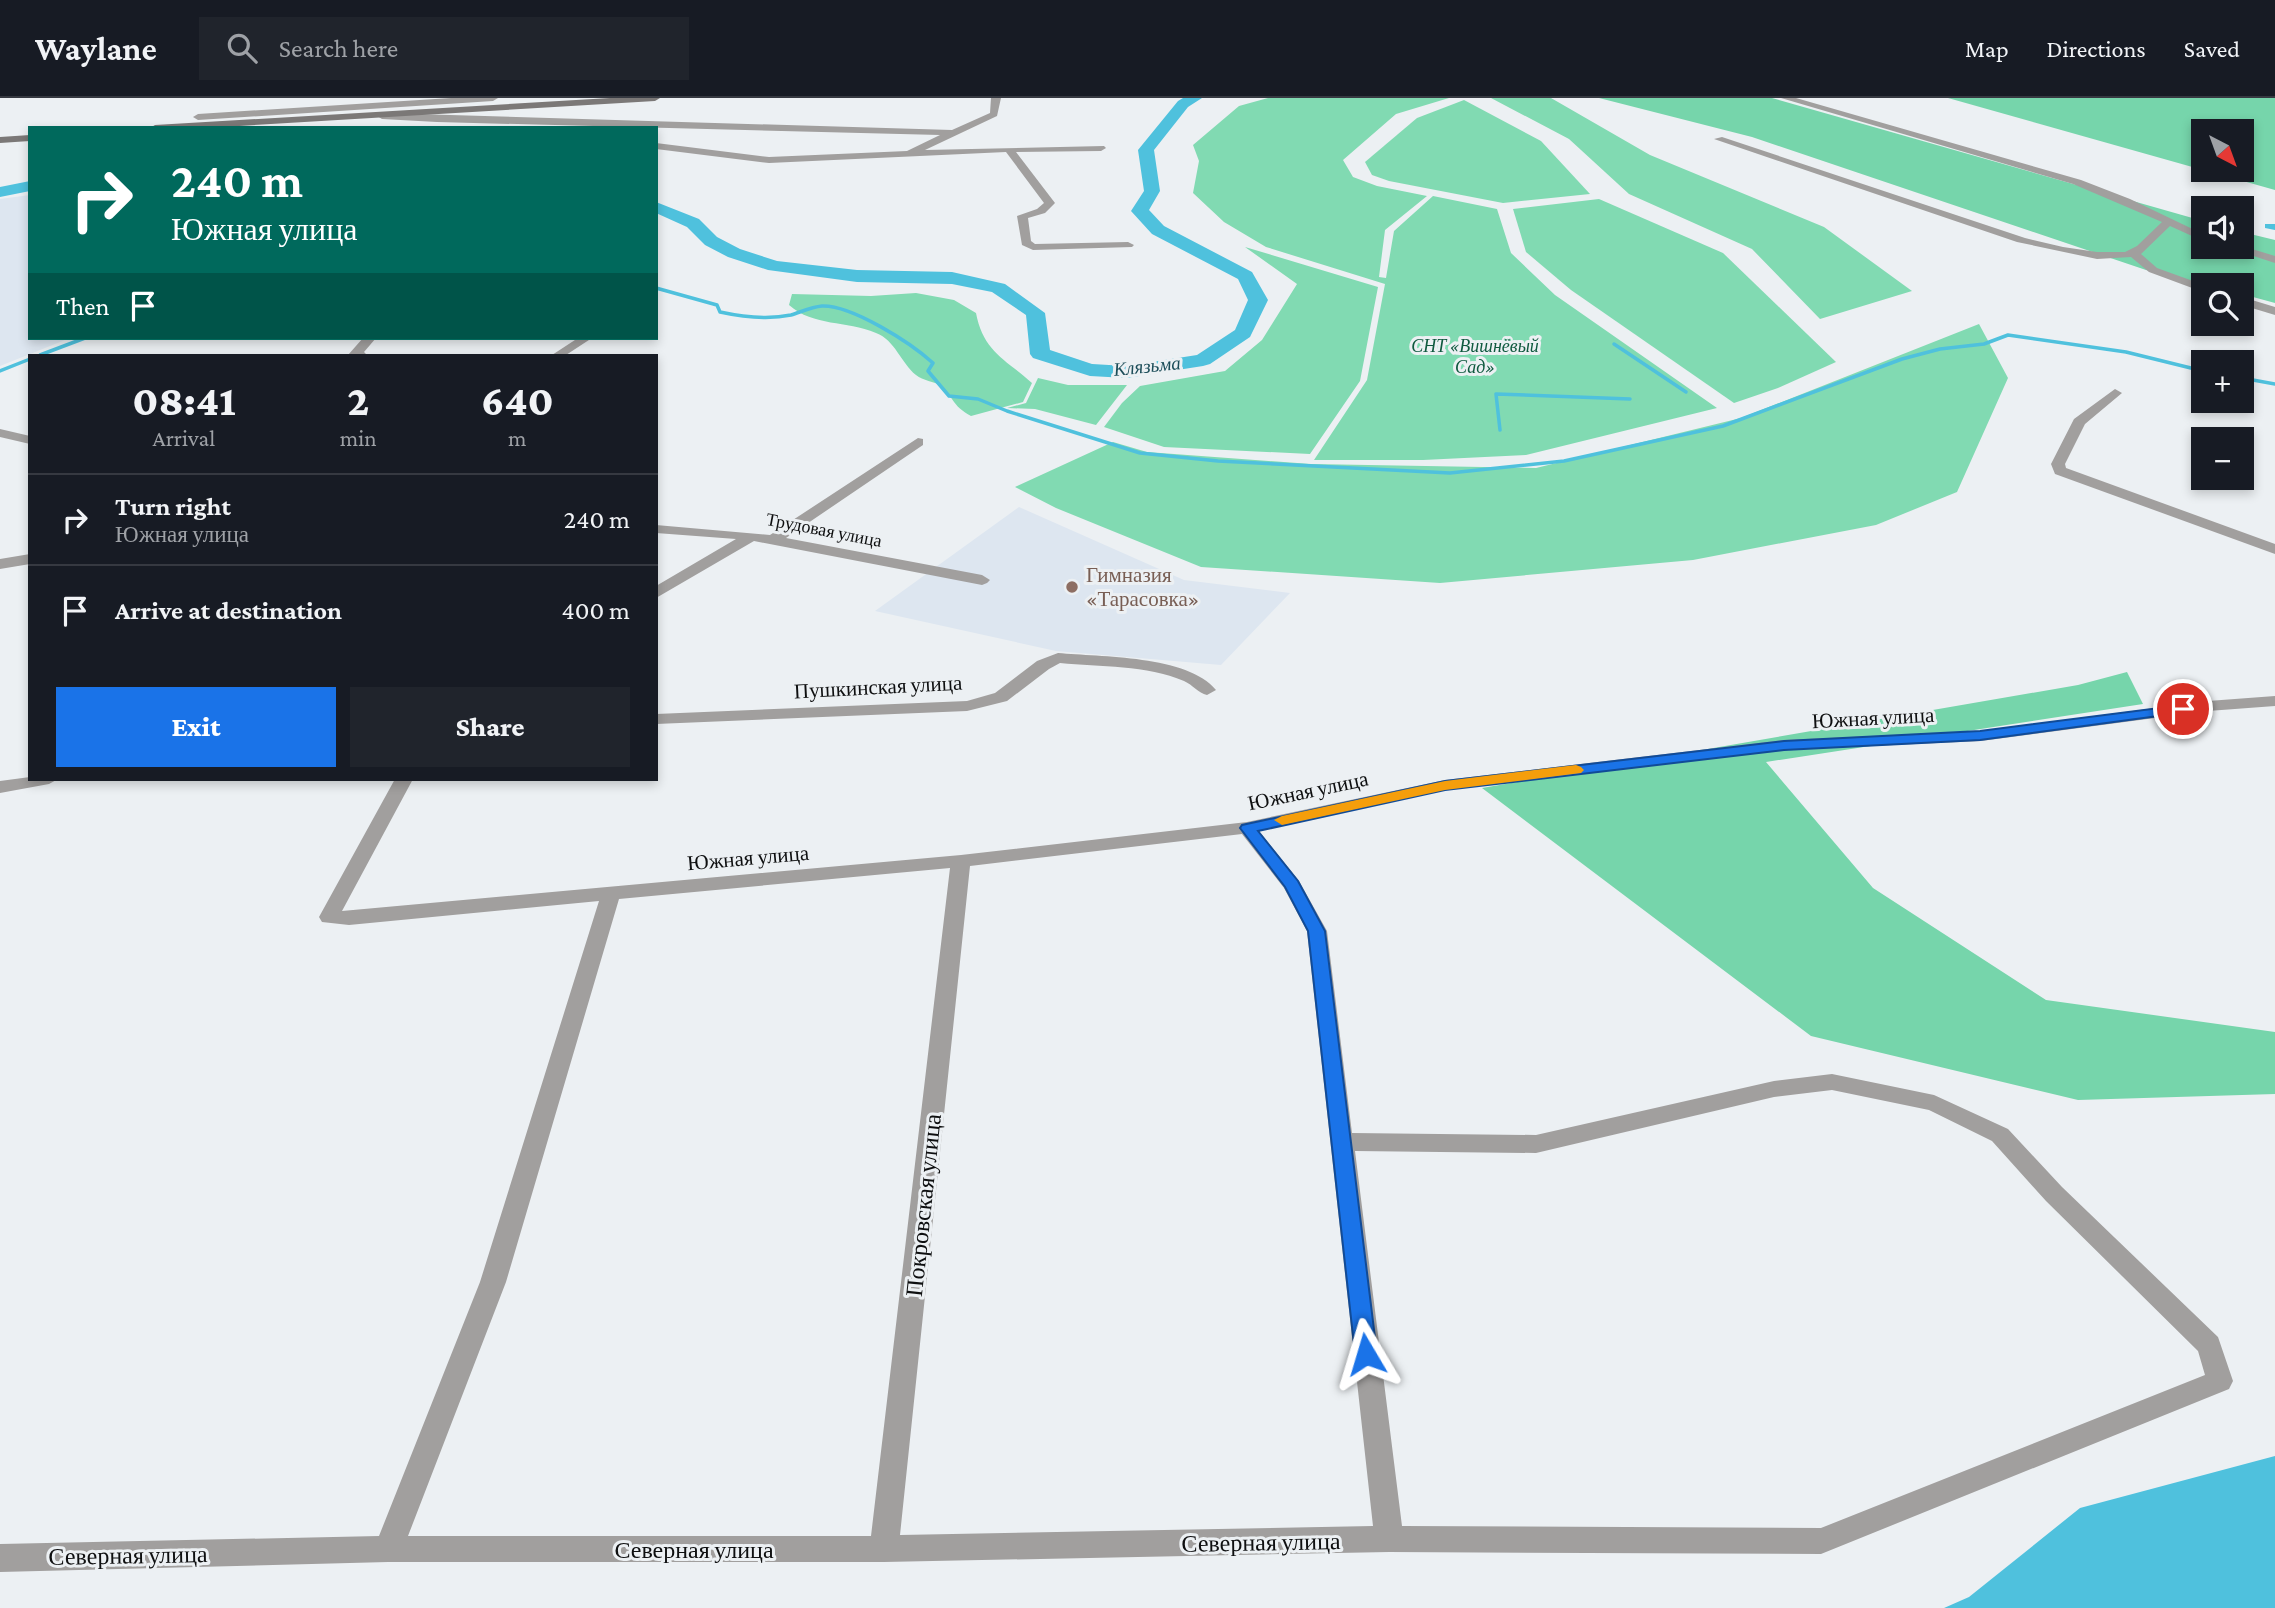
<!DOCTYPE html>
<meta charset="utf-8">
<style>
:root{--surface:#171b24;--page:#20242c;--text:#f1f3f6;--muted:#9ea1a6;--line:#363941;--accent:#1a73e8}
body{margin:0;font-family:"Crimson Pro",serif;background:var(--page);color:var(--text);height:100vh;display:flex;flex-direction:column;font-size:26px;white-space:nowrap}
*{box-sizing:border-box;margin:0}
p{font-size:23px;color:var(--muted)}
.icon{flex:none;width:38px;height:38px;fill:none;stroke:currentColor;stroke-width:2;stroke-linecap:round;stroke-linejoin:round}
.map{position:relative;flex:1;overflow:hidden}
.sheet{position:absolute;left:28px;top:256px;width:630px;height:427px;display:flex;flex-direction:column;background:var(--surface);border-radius:0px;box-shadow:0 4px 10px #0003}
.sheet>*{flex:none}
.hud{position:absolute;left:28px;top:28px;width:630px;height:214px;border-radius:0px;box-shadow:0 4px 10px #0003;background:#00695c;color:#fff;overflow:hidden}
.needle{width:46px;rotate:139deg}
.controls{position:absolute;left:2191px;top:21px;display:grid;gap:14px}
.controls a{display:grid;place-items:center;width:63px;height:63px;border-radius:0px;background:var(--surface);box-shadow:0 4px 10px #0003;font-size:35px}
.pin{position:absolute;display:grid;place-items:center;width:60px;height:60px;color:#fff;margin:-30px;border:4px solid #fff;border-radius:50%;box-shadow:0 2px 7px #0007}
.me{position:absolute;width:77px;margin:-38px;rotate:353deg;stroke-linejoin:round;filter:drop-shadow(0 0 5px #0008)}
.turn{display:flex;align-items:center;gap:24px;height:147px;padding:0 28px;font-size:32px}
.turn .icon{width:91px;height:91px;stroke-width:2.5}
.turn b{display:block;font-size:49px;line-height:60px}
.then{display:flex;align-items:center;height:66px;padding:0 28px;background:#0003;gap:14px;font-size:26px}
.eta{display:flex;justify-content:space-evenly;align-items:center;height:119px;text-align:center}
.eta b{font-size:42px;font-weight:800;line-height:49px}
.action{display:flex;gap:14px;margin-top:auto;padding:14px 28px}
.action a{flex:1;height:80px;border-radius:0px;background:var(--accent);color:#fff;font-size:28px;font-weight:800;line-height:80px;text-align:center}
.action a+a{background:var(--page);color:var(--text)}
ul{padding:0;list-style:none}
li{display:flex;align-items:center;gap:21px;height:91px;padding:0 28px;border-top:2px solid var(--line)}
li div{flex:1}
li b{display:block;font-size:26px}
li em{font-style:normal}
header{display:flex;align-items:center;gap:42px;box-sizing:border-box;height:98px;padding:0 35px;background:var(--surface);border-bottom:2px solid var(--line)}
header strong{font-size:33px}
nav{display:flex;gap:38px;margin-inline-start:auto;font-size:24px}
.search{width:490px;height:63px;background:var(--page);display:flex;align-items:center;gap:18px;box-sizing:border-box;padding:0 24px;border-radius:0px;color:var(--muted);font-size:26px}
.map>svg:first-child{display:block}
.built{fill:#dde6f0}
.green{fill:#81dab2}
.forest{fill:#76d5ab}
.water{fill:#4fc1dd}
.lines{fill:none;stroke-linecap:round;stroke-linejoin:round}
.stream{stroke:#4fc1dd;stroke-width:3.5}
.canal{fill:#4fc1dd;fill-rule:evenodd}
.river{fill:#4fc1dd;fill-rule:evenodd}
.minor{fill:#a19f9e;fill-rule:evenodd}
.secondary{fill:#7b7877;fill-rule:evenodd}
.route{fill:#1a73e8;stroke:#114b97;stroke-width:2}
.slow{fill:#f59e0b}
.education-dot{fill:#8d6e63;stroke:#ecf0f3;stroke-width:2.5}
.labels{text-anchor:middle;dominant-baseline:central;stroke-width:6;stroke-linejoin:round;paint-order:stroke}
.far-park-label{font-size:18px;font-style:italic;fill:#0f5a3f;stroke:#ecf0f3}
.far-street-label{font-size:18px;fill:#0e0f10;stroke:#ecf0f3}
.far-water-label{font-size:19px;font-style:italic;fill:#1c4d59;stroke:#ecf0f3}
.education-label{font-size:21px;fill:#785e54;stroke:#ecf0f3;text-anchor:start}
.street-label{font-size:21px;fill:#0e0f10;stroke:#ecf0f3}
.near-street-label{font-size:24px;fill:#0e0f10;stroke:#ecf0f3}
</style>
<header>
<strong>Waylane</strong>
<div class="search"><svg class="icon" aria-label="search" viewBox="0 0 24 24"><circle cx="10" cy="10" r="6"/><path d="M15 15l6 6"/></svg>Search here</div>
<nav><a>Map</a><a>Directions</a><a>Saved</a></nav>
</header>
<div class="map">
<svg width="2275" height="1510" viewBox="0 0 2275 1510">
<rect width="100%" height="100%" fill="#ecf0f3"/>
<g class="built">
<polygon points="30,97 30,240 70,240 0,268 0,101"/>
<polygon points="1019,409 1184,482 1290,495 1221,567 1056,553 875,513"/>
</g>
<g class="green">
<polygon points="1268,0 1449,0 1396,16 1343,62 1353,79 1377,88 1427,98 1385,132 1379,179 1386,180 1394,133 1433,98 1497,111 1511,155 1555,197 1717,310 1526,357 1423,362 1314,362 1367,282 1385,186 1266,149 1224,124 1193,95 1199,63 1193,47 1239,8"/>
<polygon points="1491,0 1551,0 1650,57 1824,129 1912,193 1820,221 1752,151 1629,96 1569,41"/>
<polygon points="1464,2 1541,43 1590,96 1503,105 1389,83 1372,77 1365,64 1417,20"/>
<polygon points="1599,101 1723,155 1836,264 1778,290 1734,305 1571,192 1526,154 1513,111"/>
<polygon points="1245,149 1378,189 1360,283 1310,356 1164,349 1104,329 1122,305 1140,288 1225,273 1262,242 1297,186"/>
<path d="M916,195L954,202L976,215C983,253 1005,261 1032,285L1023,304L971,318C951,307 954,299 941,288C934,283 923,283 916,277C901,265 895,242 876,235C846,222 814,229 789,207L792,196L871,198Z"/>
<polygon points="1979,226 2008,280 1957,394 1876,427 1693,462 1440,485 1201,469 1056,410 1015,389 1113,344 1147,354 1311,366 1536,370 1741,320"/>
<polygon points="1038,280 1068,287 1127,287 1096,327 1035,311 1007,310 1026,305"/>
</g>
<g class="forest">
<polygon points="1599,0 1772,0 2203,123 2203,149 2242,149 2242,134 2275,142 2275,205 2242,196 2242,187 2207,187 2146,172 1752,39"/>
<polygon points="1948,0 2275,0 2275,92 2204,72 2242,72 2242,33 2203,33 2203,72"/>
<polygon points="2127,574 2143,606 1766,664 1873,790 2046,902 2275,934 2275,996 2078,1002 1811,938 1482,690 2078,587"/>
</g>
<polygon class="water" points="2275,1358 2275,1510 1944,1510 1969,1499 2080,1410"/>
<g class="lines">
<g class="stream">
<path d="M656,190L717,207L720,214C743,219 767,222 791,217C801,214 811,209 822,208C852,207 911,245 933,265L928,273L949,298L978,301L1007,313L1140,355L1218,363L1450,375L1564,363L1723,328L1902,261L1940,251L1984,246L2008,237L2126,254L2203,273"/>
<polyline points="1614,246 1686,294"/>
<polyline points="40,257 85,240"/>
<polyline points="0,273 30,261"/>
<polyline points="2242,280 2275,286"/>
<polyline points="1500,332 1496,296 1630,301"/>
</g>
<polygon class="canal" points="2265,126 2275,126 2275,132 2265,130"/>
<g class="river">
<polygon points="1183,0 1202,0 1188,9 1154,52 1160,93 1149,112 1164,128 1252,174 1268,202 1250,239 1210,266 1203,268 1126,280 1090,278 1033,260 1030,256 1026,217 992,194 952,186 857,184 768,172 728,159 705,147 687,129 656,115 656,104 699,121 717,139 740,151 777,163 857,172 952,174 1005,186 1045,215 1050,252 1092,266 1126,268 1197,257 1235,232 1248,202 1238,181 1152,136 1131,113 1144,93 1138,52 1178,3"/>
<polygon points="30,83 30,93 0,99 0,89"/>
</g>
<g class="minor">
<polygon points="451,0 498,0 493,3 198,22 193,19 198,16"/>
<polygon points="991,0 1001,0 997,18 925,52 1104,48 1106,50 1101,53 1016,54 1055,105 1045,115 1028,120 1031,143 1035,146 1128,144 1134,147 1132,149 1033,152 1022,147 1017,118 1037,111 1044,105 1006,54 769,65 656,51 656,45 769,59 907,53 940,37 437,24 382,21 377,18 382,15 952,32 990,15"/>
<polygon points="1781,0 1796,0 2081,82 2130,101 2203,136 2203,143 2170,128 2141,156 2157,170 2204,187 2203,194 2149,174 2131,159 2097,161 2017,144 1714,41 1722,39 2025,140 2063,149 2097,154 2125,154 2137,148 2162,124 2073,86"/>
<polygon points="2242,148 2275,158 2275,165 2226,149"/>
<polygon points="2242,199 2275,209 2275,217 2242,207"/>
<polygon points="363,240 376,240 364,254 367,257 348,257"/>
<polygon points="578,240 592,240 566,257 552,257"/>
<polygon points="2115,291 2122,295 2085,326 2065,366 2066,370 2275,446 2275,456 2055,376 2051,366 2074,321"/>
<polygon points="0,331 30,338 30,346 0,339"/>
<polygon points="918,340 923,341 923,347 786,440 982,477 990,482 987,485 982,487 754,443 656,500 656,488 736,441 656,435 656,427 770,437"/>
<polygon points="30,456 30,466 0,471 0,461"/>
<path d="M1058,555C1100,559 1188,557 1216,592L1207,597C1198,595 1193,587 1184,583C1147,567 1100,569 1060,565L1049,571L1007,603L967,613L656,626V616L967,603L995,595L1037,563Z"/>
<path d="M2275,598V608L2208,613L1981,643L1784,652L1445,692L1259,733L1299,783L1327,833L1352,1035L1536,1037L1774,983L1832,976L1934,997L2008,1031L2062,1089L2218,1239L2233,1283L2229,1291L1821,1456L1389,1454L884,1464H388L0,1474V1446L379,1438L480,1184L599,803L349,827L322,824L319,819L395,681H413L342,813L961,757L1247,724L1445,682L1784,642L1981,633L2208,603ZM1242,736L1284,790L1307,833L1373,1428L900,1437L970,768ZM950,770L871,1438H408L506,1184L619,801ZM1832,992L1929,1012L1992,1043L2046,1103L2198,1253L2205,1277L1821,1430L1402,1428L1355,1053L1536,1055L1774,999Z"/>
<polygon points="30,679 58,681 49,686 0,695 0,683"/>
</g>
<g class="secondary">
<polygon points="610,0 660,0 655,3 206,30 150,30 155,27"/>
<polygon points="30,37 30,43 0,45 0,39"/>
</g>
</g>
<polygon class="route" points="2183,607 2190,611 2188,614 1980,642 1784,652 1445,692 1258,733 1298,783 1325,833 1377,1256 1374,1262 1366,1265 1359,1262 1355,1256 1308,833 1285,789 1240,730 1242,727 1445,683 1784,643 1980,633"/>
<polygon class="slow" points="1576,667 1581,669 1584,672 1581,675 1445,692 1282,727 1274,722 1282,718 1445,683"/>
<circle class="education-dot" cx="1072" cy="489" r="7"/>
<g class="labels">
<g class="far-park-label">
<text x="1475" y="248">СНТ «Вишнёвый<tspan x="1475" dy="21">Сад»</tspan></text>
</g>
<g class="far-street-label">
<text transform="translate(824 432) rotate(11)">Трудовая улица</text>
</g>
<g class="far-water-label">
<text transform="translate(1147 268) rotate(-6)">Клязьма</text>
</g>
<g class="education-label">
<text x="1086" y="477">Гимназия<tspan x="1086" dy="24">«Тарасовка»</tspan></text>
</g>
<g class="street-label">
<text transform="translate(878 589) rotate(-3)">Пушкинская улица</text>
<text transform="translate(1873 620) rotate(-3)">Южная улица</text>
<text transform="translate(1308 693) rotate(-12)">Южная улица</text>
<text transform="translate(748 760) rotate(-5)">Южная улица</text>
</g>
<g class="near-street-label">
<text transform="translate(923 1107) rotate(-84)">Покровская улица</text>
<text transform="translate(1261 1444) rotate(-1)">Северная улица</text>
<text x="694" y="1451">Северная улица</text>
<text transform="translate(128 1457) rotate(-1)">Северная улица</text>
</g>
</g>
</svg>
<div class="controls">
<a><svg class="needle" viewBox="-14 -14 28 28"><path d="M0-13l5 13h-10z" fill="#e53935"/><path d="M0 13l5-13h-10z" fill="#9ea1a6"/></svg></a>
<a><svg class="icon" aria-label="sound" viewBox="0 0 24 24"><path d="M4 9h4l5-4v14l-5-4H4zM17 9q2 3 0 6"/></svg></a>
<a><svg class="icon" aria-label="search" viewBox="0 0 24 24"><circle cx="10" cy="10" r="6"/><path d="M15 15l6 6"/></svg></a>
<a>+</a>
<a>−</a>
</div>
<div class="pin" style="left:2183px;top:611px;background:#d93025"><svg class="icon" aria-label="arrive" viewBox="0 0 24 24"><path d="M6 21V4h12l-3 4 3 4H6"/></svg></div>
<svg class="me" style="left:1366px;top:1256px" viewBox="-20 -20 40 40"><path d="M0-17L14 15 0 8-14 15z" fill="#1a73e8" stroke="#fff" stroke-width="4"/></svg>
<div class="hud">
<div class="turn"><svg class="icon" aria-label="right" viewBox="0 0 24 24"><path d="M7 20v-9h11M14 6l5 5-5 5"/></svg><div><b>240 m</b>Южная улица</div></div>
<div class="then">Then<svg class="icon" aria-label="arrive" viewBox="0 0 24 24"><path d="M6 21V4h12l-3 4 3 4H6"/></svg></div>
</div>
<section class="sheet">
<div class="eta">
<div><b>08:41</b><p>Arrival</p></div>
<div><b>2</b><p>min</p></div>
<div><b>640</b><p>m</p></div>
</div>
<ul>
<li><svg class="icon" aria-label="right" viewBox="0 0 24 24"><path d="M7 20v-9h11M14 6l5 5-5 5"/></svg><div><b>Turn right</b><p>Южная улица</p></div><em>240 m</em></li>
<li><svg class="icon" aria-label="arrive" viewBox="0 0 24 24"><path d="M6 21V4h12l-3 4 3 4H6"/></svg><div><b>Arrive at destination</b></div><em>400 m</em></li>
</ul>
<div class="action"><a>Exit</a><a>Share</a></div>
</section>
</div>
